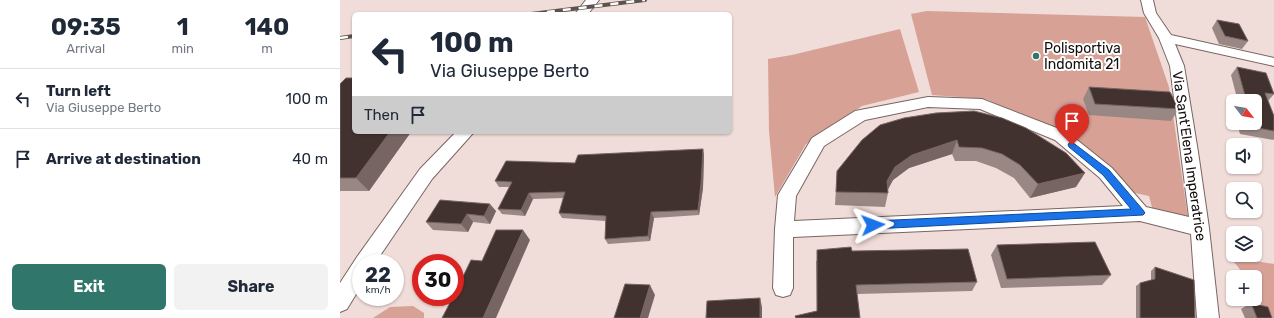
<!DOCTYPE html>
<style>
:root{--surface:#fff;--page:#f2f2f3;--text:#1f2937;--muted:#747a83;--line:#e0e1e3;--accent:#30766b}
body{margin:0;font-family:Rubik,sans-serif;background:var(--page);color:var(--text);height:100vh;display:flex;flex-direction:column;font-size:15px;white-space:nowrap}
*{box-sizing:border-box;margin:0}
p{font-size:13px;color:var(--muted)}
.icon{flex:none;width:22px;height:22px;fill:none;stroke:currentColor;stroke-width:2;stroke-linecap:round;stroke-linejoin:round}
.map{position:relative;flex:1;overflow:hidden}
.details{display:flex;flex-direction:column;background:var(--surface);width:340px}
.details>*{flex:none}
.top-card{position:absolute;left:12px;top:12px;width:380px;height:122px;border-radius:6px;box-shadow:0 1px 3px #0004;background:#fff;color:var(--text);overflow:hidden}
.needle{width:26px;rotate:121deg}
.tools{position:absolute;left:886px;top:94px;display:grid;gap:8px}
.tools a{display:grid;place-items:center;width:36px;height:36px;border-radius:6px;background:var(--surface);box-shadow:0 1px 3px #0004;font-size:20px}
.speed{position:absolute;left:12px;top:254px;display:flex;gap:8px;font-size:20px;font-weight:700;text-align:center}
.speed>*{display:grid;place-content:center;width:52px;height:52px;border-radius:50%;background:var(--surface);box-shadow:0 1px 3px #0004;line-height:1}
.speed small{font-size:10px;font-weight:400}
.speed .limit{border:6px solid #d22;background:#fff;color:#111}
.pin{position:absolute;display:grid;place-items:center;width:34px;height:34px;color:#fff;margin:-41px -17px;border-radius:50% 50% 50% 0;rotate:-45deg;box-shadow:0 0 4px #0007}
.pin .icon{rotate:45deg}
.me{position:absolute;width:44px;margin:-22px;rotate:87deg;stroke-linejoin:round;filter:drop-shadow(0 0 3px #0008)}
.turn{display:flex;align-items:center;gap:14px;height:84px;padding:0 12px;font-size:18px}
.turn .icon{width:52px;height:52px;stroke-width:2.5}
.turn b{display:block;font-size:28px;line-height:34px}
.then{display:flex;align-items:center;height:38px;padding:0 12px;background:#0003;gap:8px;font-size:15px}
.eta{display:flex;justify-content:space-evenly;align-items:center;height:68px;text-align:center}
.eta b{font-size:24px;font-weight:700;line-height:28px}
.primary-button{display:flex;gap:8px;margin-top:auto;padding:8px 12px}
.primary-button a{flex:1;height:46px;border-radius:6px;background:var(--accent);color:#fff;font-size:16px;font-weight:700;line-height:46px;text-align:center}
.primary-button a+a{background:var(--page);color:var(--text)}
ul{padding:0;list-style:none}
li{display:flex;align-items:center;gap:12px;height:60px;padding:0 12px;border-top:1px solid var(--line)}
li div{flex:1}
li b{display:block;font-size:15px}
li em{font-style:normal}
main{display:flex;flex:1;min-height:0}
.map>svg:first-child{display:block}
.green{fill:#d7a196}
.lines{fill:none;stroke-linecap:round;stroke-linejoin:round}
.minor-casing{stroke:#786663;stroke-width:2}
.minor{fill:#fff;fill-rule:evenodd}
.rail-casing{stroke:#5c524f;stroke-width:4}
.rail{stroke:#fff;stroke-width:2.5;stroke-dasharray:8;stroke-linecap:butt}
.wall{fill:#998784}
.shaded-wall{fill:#766562}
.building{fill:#42322f;stroke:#766562}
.route{fill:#1a73e8;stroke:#114b97}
.poi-dot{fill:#30766b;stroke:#fff;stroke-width:1.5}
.labels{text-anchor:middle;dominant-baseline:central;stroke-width:4;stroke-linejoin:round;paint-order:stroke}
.poi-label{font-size:14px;fill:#140e0c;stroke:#fff;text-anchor:start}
.street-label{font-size:14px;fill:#140e0c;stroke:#fff}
</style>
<main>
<section class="details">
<div class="eta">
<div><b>09:35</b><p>Arrival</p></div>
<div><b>1</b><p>min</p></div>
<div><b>140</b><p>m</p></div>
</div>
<ul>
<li><svg class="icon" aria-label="left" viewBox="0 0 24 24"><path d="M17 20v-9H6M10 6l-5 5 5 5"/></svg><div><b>Turn left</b><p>Via Giuseppe Berto</p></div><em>100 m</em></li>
<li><svg class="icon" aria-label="arrive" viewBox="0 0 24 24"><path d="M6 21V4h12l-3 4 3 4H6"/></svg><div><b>Arrive at destination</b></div><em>40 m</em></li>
</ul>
<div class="primary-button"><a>Exit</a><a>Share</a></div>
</section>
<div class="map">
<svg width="934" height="318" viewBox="0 0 934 318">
<rect width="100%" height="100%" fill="#f0dcd8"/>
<g class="green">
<polygon points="587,11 805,17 829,87 848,218 813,211 809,196 790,192 723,133 646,99 592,95 571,14"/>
<polygon points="560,29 579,92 522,106 466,144 435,197 429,131 428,59 452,55"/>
<polygon points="890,257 934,264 934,318 928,318 915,292 915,277 906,277"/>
<polygon points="73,306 84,313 84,318 33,318 50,307"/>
</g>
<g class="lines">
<defs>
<g id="minor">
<polygon points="246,0 259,0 248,14 235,14"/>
<path d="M801,0H813L816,13L831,35L934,58V66L835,44L844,66L858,152L869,228L879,318H857L851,234L800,221L453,237V288L450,295L443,297L436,295L433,288L435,229L438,195L472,138L515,111L588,97L642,99L727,132L772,168L806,207L849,217L830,66L819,38L804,13ZM588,107L640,109L715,140L760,178L783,206L454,221L456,196L484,146L525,120Z"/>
<polygon points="116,132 134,132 92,179 35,263 21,263 21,286 7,309 0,312 0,283 17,257 80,169"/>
</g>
</defs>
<use href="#minor" class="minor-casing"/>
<use href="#minor" class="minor"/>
<defs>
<g id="rail">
<polyline points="191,14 305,0"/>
<polyline points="0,38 14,36"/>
</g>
</defs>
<use href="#rail" class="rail-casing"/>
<use href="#rail" class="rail"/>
</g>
<g class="wall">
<polygon points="877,20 908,41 902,49 879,44 872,28"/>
<polygon points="897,67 934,94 928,101 934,116 934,139 933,140 900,134 897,123 915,123 915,101 894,101 897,98 891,75"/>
<polygon points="0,84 14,132 71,132 29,191 0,191"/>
<polygon points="749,87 839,109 831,121 749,115 743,99"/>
<polygon points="893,103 893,112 891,105"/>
<polygon points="662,118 736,187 690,198 674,178 656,168 636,161 615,161 612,154 569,168 553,180 548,189 548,193 545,207 495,205 497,171"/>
<polygon points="364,154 363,188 359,215 314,218 310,241 268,244 265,239 265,221 222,218 219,213 224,198 193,199 185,216 162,214 158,209 169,187 159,187 155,181 235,163"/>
<polygon points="100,200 156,211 150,224 133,222 128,232 93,230 86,222"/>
<polygon points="657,245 771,275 762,285 661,288 651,255"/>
<polygon points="512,251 637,282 632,291 517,294 520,318 455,318 455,316 477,311 476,261"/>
<polygon points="815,267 855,318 796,318 796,286 800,283 811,280 811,271"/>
<polygon points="911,303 932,318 905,318 901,309"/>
</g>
<g class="shaded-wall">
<polygon points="50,132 71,132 29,191 16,178"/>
<polygon points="617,140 612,154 569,168 553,180 545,195 547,181 555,167 572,155"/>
<polygon points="363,149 364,154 363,188 359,215 358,210"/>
<polygon points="745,173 736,187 690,198 698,184"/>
<polygon points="189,193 193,199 185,216 181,210"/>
<polygon points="150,204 156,211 150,224 144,216"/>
<polygon points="311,212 314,218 310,241 308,236"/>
<polygon points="127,214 133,222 128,232 121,224"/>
<polygon points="183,230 190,240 156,318 143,318"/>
<polygon points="310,285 315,295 308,318 300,318"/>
<polygon points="420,298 422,307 422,318 420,318"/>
</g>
<g class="building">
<polygon points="877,20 899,24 908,41 885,36"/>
<polygon points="897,67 926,73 934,94 925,93 934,116 934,131 907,126 906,123 915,123 915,101 899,101 897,97 906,99"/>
<polygon points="6,78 14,78 14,132 50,132 16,178 0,178 0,84"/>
<polygon points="749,87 830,92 839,109 755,104"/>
<polygon points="634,111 662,118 686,128 726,153 745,173 698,184 680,165 662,154 642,148 619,147 617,140 572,155 555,167 547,181 548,193 496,192 497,171 522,140 540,125 564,118 596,113"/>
<polygon points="363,149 361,183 358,210 311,212 308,236 265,239 266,216 219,213 225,192 189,193 181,210 158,209 172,182 155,181 166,161 235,163 238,155"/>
<polygon points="100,200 150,204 144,216 127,214 121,224 86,222"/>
<polygon points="156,230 183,230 143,318 102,318 113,297 115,297 115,293 131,260 142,261"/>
<polygon points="755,242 771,275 667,279 657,245"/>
<polygon points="511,247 512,251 628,249 637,282 516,285 520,318 456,318 455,316 477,311 477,250"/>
<polygon points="815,267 854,280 855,318 800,318 800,283 815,279"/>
<polygon points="285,284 310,285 300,318 274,318"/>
<polygon points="420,298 420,318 366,318 367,301"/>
<polygon points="911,303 928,307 932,318 917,318"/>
</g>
<polygon class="route" points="732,142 769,170 803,210 805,213 803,215 533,229 529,228 528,225 529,222 533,221 791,209 763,175 729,147 728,145 729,143"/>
<circle class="poi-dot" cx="696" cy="56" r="4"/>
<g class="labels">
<g class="poi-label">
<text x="704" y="48">Polisportiva<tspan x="704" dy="16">Indomita 21</tspan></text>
</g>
<g class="street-label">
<text transform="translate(849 156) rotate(82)">Via Sant'Elena Imperatrice</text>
</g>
</g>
</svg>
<div class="tools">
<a><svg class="needle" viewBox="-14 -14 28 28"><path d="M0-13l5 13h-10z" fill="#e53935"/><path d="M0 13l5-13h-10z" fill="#747a83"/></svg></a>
<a><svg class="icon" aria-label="sound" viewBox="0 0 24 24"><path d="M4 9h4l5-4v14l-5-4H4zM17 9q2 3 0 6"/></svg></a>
<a><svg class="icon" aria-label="search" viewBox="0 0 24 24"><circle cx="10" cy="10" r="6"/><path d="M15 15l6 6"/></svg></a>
<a><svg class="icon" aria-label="layers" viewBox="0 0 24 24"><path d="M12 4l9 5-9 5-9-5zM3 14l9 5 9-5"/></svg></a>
<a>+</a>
</div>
<div class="speed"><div>22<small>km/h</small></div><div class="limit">30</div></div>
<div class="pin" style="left:732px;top:145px;background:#d93025"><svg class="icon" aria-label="arrive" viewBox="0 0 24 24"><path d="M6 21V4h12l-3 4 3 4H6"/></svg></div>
<svg class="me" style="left:533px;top:225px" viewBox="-20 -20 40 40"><path d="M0-17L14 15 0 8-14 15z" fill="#1a73e8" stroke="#fff" stroke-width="4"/></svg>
<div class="top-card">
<div class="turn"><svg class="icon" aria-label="left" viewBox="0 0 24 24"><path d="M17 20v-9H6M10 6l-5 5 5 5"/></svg><div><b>100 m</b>Via Giuseppe Berto</div></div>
<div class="then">Then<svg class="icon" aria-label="arrive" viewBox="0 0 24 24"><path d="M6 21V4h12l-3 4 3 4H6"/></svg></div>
</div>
</div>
</main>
